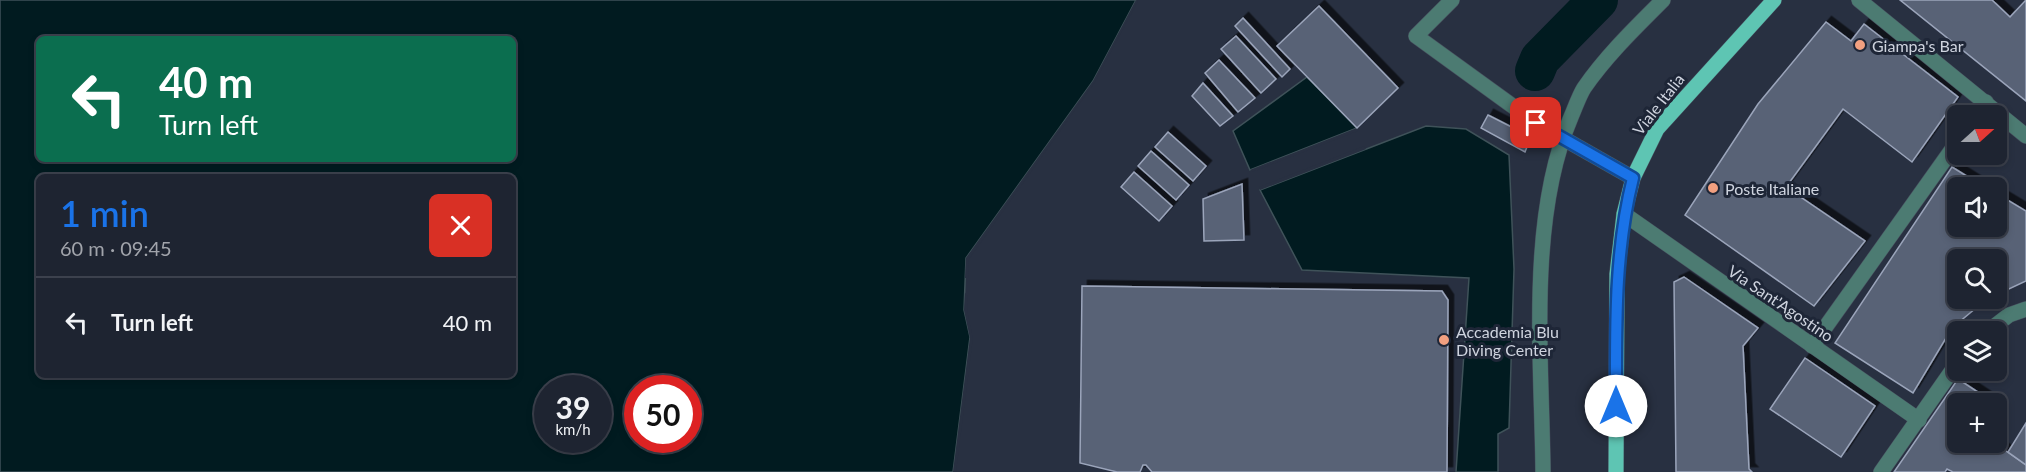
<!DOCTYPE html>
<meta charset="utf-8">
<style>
:root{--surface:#1e2431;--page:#262c39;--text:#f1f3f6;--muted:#a1a4ab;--line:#3c414d;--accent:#1a73e8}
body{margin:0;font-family:Lato,sans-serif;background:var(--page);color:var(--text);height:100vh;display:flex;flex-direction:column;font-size:22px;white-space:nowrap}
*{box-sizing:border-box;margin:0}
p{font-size:20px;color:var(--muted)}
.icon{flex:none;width:33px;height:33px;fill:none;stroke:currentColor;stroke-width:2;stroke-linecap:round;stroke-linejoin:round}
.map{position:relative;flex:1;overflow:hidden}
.drawer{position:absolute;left:36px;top:174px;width:480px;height:204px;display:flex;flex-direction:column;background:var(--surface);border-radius:9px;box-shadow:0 3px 9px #0003,0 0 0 2px var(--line)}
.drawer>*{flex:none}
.top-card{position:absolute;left:36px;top:36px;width:480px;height:126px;border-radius:9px;box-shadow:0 3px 9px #0003,0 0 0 2px var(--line);background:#0b6e4f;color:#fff;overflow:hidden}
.needle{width:39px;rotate:69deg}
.buttons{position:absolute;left:1947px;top:105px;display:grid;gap:12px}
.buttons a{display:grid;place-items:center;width:60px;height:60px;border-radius:9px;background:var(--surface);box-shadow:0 3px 9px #0003,0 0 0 2px var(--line);font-size:30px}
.speed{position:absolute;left:534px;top:375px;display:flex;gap:12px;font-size:30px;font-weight:700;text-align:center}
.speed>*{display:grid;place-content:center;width:78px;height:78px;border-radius:50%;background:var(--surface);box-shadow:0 3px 9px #0003,0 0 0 2px var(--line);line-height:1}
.speed small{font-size:15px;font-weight:400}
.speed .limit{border:9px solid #d22;background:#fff;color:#111}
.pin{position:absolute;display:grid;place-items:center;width:51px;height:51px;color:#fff;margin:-26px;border-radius:12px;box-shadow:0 3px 9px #0006}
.me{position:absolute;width:66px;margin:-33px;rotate:0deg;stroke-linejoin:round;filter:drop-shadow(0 0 4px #0008)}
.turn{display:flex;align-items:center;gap:21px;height:126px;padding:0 24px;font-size:27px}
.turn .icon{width:78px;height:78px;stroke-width:2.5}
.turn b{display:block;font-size:42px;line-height:51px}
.round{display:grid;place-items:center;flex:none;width:63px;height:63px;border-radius:9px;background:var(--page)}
.headline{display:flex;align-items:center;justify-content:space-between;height:102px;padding:0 24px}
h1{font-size:36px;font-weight:600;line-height:45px;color:var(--accent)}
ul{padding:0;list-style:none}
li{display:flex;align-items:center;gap:18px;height:90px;padding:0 24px;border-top:2px solid var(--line)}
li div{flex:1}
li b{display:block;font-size:22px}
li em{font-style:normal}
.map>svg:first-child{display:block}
.water{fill:#011b20;stroke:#3f5259;stroke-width:1.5;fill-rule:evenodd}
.pier{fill:#283041}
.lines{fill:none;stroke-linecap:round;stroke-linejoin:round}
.canal{stroke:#011b20;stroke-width:40}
.building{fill:#596276;stroke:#9ba5bb;stroke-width:1.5;filter:url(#shadow)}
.minor-casing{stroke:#464e5d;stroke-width:16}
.major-casing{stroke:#464e5d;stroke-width:16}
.minor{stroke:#4c7b72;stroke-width:15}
.major{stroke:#5ec5b3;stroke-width:15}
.route-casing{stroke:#114b97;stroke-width:15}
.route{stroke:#1a73e8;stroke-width:10}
.poi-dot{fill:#f2a080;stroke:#1e2637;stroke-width:2}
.labels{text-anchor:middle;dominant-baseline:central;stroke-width:6;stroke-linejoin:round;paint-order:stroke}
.poi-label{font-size:16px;fill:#cfd4df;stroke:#1e2637;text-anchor:start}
.street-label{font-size:16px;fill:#cfd4df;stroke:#1e2637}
</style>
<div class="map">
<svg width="2026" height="472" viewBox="0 0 2026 472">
<defs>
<filter id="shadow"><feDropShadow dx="5.5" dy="-5.5" stdDeviation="0" flood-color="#0009"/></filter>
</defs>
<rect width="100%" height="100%" fill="#283041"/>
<g class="water">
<path d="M0,0H1136L1093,81L966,258L964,310L970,337L953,472H0ZM39,39H513V159H39ZM39,177H513V375H39ZM548,388H598V440H548ZM638,388H688V440H638Z"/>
<polygon points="1307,77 1357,128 1250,170 1233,131"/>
<polygon points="1426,126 1466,129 1509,155 1514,269 1509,428 1498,434 1498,472 1456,472 1469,278 1302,270 1260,190"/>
</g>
<g class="pier">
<polygon points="1136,0 1138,1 1095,82 969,259 968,278 965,278 966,258 1093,81"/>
<polygon points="1357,128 1358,131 1252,172 1250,170"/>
<polygon points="1364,146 1366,149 1260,190 1259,187"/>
<polygon points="965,293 968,295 967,310 973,338 956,472 953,472 970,338 964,310"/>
</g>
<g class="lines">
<polyline class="canal" points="1535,71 1540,59 1598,0"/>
</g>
<g class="building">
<polygon points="1900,0 1992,0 2010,17 2026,0 2026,101"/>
<polygon points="1319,6 1398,88 1357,128 1277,46"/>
<polygon points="1243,18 1290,69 1282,77 1235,26"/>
<polygon points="1826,22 1851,41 1864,24 1958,97 1912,162 1843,109 1786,187 1865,241 1814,306 1685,215 1758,104"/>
<polygon points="1236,36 1276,79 1261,93 1221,49"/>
<polygon points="1219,60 1255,98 1238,112 1205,73"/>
<polygon points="1203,83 1233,116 1220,126 1192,96"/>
<polygon points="1488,115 1531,137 1525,152 1481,128"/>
<polygon points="1168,132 1206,166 1193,181 1155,147"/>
<polygon points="1151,151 1189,185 1176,200 1138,166"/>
<polygon points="1952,167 1986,188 1958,188 1958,226 1996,226 1996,193 2026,211 2026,281 1996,295 1996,260 1958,260 1958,298 1988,298 1952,328 1913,393 1835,343"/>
<polygon points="1134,172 1172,206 1159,221 1121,187"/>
<polygon points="1242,184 1244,240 1204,241 1203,199"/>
<polygon points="1684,277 1758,328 1743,346 1749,469 1752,472 1676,472 1674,282"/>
<polygon points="1082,286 1442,291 1448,300 1447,472 1152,472 1146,465 1143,465 1140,472 1117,472 1080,463"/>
<polygon points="1805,358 1875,406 1841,457 1770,409"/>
<polygon points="1958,379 1990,400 1988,404 1958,404 1958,442 1993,442 2026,465 2026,472 1953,472 1947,469 1945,472 1894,472"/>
<polygon points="2026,423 2026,465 2008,452"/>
</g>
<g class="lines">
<defs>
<g id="minor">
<polyline points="1452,0 1416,36 1536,123 1633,178"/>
<polyline points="1859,0 2026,136"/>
<polyline points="1976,116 1986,102"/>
<polyline points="1624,214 1919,420"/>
<polyline points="1987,332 2009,315 2026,309"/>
<polyline points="1812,346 1958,141"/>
<path d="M1543,472C1542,361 1527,220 1571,117C1575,108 1579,96 1584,88C1606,56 1635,28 1663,0"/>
<polyline points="1881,472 1958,362"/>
</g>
<polyline id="major" points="1616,472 1617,274 1624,214 1633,178 1657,129 1774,0"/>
</defs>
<use href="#minor" class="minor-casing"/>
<use href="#major" class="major-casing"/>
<use href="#minor" class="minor"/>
<use href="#major" class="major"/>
</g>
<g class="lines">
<defs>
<path id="route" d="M1536,123L1633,178C1614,253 1616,329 1616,406"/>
</defs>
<use href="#route" class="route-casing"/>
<use href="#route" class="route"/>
</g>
<g class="poi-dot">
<circle cx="1860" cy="45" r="6"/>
<circle cx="1713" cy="188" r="6"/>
<circle cx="1444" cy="340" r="6"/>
</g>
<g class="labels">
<g class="poi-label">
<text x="1872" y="45">Giampa's Bar</text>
<text x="1725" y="188">Poste Italiane</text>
<text x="1456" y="331">Accademia Blu<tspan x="1456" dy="18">Diving Center</tspan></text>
</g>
<g class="street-label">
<text transform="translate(1658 104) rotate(-52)">Viale Italia</text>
<text transform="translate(1781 303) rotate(34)">Via Sant'Agostino</text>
</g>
</g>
</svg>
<div class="buttons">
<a><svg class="needle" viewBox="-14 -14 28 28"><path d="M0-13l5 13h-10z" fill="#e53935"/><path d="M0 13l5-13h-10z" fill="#a1a4ab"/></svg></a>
<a><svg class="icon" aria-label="sound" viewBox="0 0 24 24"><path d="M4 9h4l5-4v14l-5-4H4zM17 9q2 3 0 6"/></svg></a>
<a><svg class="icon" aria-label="search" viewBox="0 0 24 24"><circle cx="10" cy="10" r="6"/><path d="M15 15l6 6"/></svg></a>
<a><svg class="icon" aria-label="layers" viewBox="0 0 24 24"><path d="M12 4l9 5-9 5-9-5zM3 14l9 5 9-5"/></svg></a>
<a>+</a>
</div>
<div class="speed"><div>39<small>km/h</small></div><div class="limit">50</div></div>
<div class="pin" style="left:1536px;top:123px;background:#d93025"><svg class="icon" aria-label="arrive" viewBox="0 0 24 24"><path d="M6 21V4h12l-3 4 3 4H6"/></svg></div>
<svg class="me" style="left:1616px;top:406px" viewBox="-20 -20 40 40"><circle r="19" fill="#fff"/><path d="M0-13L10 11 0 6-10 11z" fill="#1a73e8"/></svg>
<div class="top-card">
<div class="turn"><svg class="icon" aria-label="left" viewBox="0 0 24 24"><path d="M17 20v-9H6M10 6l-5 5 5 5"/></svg><div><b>40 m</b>Turn left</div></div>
</div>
<section class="drawer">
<div class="headline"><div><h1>1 min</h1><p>60 m · 09:45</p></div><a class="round" style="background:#d93025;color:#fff"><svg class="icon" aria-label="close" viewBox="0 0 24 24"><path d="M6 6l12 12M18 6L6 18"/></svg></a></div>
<ul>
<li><svg class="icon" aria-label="left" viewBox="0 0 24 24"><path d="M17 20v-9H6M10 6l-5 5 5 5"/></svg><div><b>Turn left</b></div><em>40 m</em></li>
</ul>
</section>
</div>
